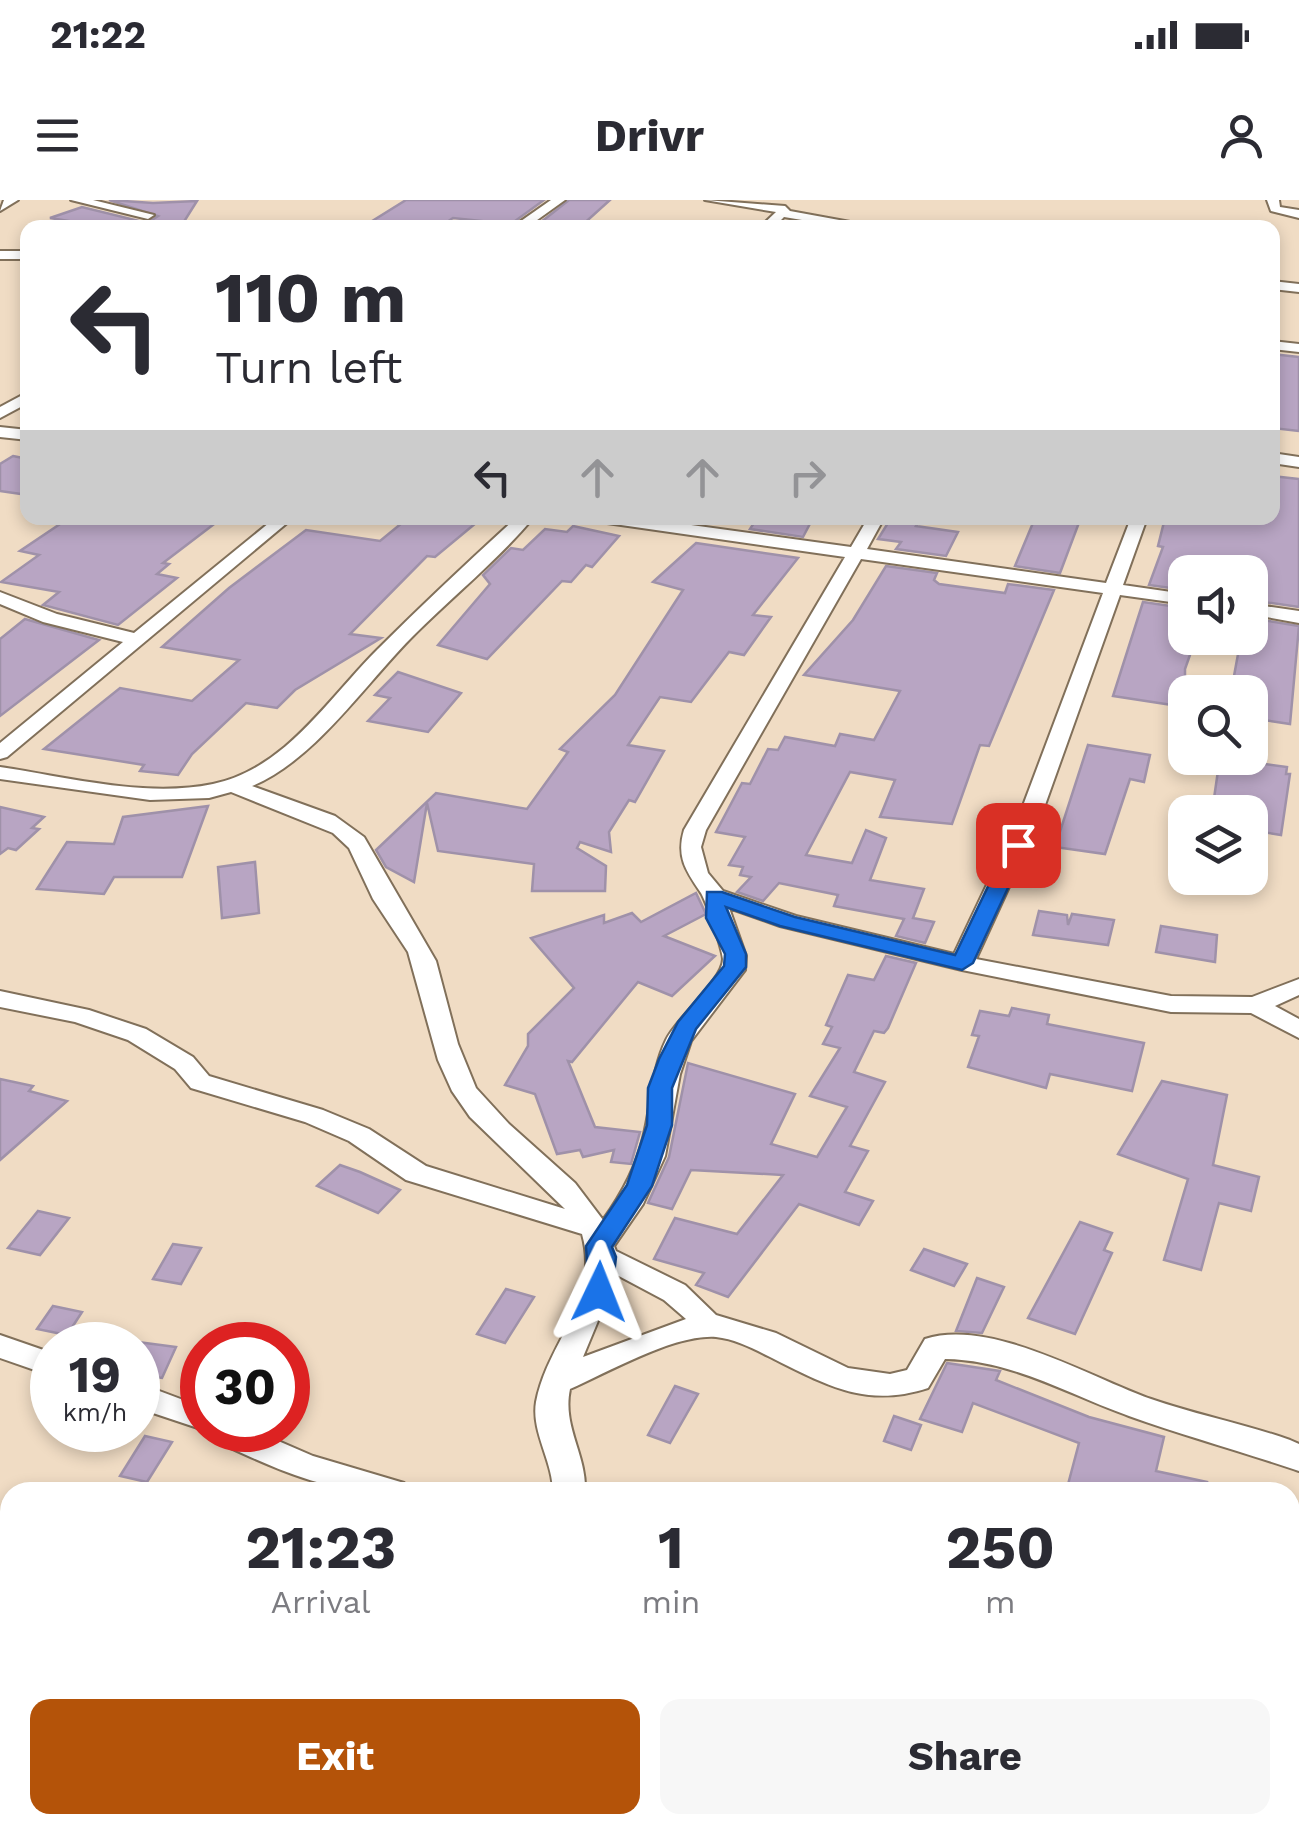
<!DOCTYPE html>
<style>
:root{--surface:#fff;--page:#f7f7f7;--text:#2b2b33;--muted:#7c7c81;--accent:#b45309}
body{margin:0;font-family:"Work Sans",sans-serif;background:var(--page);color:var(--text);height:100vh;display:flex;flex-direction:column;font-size:38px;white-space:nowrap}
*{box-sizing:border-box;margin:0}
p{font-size:32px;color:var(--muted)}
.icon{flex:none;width:55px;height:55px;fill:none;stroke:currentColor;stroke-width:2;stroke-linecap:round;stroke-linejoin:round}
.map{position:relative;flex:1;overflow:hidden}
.panel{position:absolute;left:0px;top:1282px;width:1300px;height:352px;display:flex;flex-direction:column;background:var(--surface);border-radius:30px 30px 0 0;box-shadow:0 5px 15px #0003}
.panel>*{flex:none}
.guide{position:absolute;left:20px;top:20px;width:1260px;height:305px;border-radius:20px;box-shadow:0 5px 15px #0003;background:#fff;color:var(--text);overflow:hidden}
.fabs{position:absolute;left:1168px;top:355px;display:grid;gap:20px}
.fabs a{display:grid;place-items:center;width:100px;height:100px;border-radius:20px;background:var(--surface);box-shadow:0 5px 15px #0003;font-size:50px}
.speed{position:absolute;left:30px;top:1122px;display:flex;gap:20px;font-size:50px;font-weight:700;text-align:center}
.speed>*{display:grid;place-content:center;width:130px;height:130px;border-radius:50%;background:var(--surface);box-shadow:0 5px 15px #0003;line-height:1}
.speed small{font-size:25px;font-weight:400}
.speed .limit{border:15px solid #d22;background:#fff;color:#111}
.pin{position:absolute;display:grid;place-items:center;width:85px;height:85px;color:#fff;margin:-42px;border-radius:20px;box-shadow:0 5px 15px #0006}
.me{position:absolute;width:110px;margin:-55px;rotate:2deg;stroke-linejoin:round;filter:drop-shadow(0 0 8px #0008)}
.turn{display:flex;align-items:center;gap:35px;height:210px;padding:0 30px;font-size:45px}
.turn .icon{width:130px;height:130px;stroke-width:2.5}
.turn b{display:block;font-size:70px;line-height:85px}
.lanes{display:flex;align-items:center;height:95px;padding:0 30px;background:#0003;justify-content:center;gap:50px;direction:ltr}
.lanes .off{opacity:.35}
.eta{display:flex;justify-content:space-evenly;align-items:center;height:170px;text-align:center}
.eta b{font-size:60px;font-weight:700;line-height:70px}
.cta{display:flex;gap:20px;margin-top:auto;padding:20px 30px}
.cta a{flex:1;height:115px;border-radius:20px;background:var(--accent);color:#fff;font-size:40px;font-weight:700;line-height:115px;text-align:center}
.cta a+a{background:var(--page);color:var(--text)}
.status{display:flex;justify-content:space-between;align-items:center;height:70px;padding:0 50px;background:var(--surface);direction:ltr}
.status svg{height:28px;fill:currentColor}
header{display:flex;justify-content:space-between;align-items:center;height:130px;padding:0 30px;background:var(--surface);font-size:45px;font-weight:700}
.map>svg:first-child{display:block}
.building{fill:#b8a5c3;stroke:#9f91a9;stroke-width:2.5}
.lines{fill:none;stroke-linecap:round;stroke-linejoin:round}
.street-casing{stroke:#81705a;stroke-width:4}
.street{fill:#fff;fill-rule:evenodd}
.route{fill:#1a73e8;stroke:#114b97;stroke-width:2.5}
</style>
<div class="status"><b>21:22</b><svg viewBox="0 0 49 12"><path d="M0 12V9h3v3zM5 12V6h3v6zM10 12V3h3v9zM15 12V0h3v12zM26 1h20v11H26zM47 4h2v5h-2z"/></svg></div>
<header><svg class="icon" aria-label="menu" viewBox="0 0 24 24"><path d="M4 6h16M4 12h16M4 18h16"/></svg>Drivr<svg class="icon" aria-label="person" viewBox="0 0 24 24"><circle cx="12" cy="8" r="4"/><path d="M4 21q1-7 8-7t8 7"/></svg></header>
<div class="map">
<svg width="1299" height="1633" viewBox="0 0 1299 1633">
<rect width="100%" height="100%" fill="#f0dcc4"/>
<g class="building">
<polygon points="109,0 153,3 197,1 180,28 112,28 50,18 82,7 147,23 158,16"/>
<polygon points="406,0 544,0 511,24 453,18 438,28 361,28"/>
<polygon points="569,0 610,0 579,28 536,26"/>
<polygon points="1272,154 1299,157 1299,231 1272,228"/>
<polygon points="13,256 28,259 28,295 0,291 0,264"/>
<polygon points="1272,276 1299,279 1299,407 1250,400 1250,372 1185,372 1185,390 1149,385 1163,347 1158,346 1165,318 1272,318"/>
<polygon points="69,318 222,318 163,363 169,364 157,374 177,378 118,425 43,405 59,392 1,382 39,355 20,351"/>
<polygon points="408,318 482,318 435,357 427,356 350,434 381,438 295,490 277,508 246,503 192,554 178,575 140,571 144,565 44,549 120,488 192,501 239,460 162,447 229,388 306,330 380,341"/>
<polygon points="757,318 813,318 803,337 750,329"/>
<polygon points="891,318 919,321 916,326 958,332 946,356 896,349 901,342 878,339"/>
<polygon points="1035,318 1080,320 1060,373 1015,366"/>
<polygon points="573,326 619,336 592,367 586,365 571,382 562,381 487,459 438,445 490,384 483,375 511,348 523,350 545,329 567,332"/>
<polygon points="696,343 798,358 753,415 771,417 744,455 729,452 691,502 660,497 628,545 664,551 635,602 629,600 609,632 611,652 580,642 577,648 606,666 605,691 532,691 534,664 438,651 427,603 414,682 386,667 376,650 436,593 527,609 568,552 560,549 615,495 683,390 653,382"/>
<polygon points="886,366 937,373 934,380 939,384 1005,393 1008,384 1054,390 989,546 980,545 952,624 880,617 895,580 850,572 806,655 852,663 866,630 886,638 870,680 924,689 913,718 934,722 925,743 896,736 904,719 834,706 838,695 779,683 763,701 737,692 751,677 740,675 743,667 729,665 745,637 716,632 742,583 750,584 768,549 778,550 785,537 835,546 840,534 874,540 900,491 804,475 853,420"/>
<polygon points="1143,402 1185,408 1185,438 1196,438 1185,469 1185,507 1113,496"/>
<polygon points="1250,418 1299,426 1290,524 1250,518 1250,478 1234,476 1241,438 1250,438"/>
<polygon points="25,419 99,440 0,516 0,439"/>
<polygon points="398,472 461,493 428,532 368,521 390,498 375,495"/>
<polygon points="1088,545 1150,555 1144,582 1130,579 1105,654 1055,647"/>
<polygon points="1250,562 1287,567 1286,574 1290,574 1281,635 1250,630 1250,612 1212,612 1219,564 1250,568"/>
<polygon points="208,606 182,677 114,677 104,694 37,689 67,642 114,644 123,617"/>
<polygon points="0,607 44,617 32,628 39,629 16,650 8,648 0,654"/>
<polygon points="255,662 259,713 222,718 218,667"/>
<polygon points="696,693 706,714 664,736 715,756 672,796 638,782 572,862 568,861 595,927 640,932 631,964 611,962 614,950 583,957 580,950 557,954 535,894 505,885 528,846 528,834 574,788 531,738 604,715 604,723 632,713 641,722"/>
<polygon points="1039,711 1067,715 1068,725 1072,714 1114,720 1108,745 1033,735"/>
<polygon points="1161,726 1217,735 1215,762 1156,752"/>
<polygon points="886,756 916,763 888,828 884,833 874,831 854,872 885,882 850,946 868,951 845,992 873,1001 859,1025 799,1004 728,1097 696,1085 704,1073 654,1059 675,1018 737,1034 783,975 691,970 672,1009 648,1003 669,957 688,863 795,894 771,944 817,957 847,907 810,896 840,848 823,844 832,827 826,825 848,775 874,780"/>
<polygon points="1012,808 1049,815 1047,824 1144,843 1132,891 1050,874 1046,888 968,867 979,836 972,835 980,811 1009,816"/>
<polygon points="0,879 33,886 29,891 67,901 0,960"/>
<polygon points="1162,881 1227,895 1213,965 1259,977 1251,1011 1219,1003 1201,1070 1164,1060 1188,979 1118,954"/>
<polygon points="340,965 360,972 400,990 378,1013 317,986"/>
<polygon points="38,1011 69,1018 40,1055 8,1048"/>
<polygon points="1080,1022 1112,1033 1104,1050 1112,1053 1075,1134 1028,1118"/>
<polygon points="173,1044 201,1048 181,1084 153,1079"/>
<polygon points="924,1049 967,1064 954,1086 911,1070"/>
<polygon points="977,1078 1004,1087 982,1133 956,1131"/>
<polygon points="506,1089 534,1097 505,1143 477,1134"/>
<polygon points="53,1106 82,1112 67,1135 37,1129"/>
<polygon points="138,1142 176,1147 162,1178 138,1175"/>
<polygon points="947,1163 1000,1171 996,1180 1089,1217 1164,1237 1156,1271 1207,1282 1205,1292 1066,1292 1079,1243 973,1203 962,1232 920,1219"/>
<polygon points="675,1186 698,1194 670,1243 648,1235"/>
<polygon points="894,1216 921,1225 911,1250 884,1241"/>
<polygon points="145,1236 172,1242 147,1282 120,1276"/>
</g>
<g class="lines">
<defs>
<g id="street">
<polygon points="4,0 18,0 0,11"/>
<polygon points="71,0 93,0 154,15 148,19"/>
<polygon points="551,0 565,0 526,28 511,28"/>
<polygon points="705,0 785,6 790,11 883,28 850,28 784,17 773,28 759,28 776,12"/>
<polygon points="1267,0 1279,0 1280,7 1299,10 1299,18 1271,11"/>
<polygon points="895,24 951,24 957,28 889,28"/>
<rect x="0" y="51" width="28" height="8"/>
<polygon points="1272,81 1299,84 1299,92 1272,89"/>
<polygon points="1272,141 1299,144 1299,152 1272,149"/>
<polygon points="28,192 28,203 0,218 0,207"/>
<polygon points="0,227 28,230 28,240 0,237"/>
<polygon points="1272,253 1299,257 1299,267 1272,263"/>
<polygon points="275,318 293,318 7,557 0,559 0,543 123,442 43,422 0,404 0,392 57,414 134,433"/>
<path d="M516,318H533C498,360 452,397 413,436C365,484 315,560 252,586L335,616L364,637L436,761L458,844L476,888L509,924L575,983L603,1020C621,995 636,968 643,938C652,904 651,871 666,840C677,817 723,780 723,759C722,748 706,701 701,693C686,671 676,657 684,630L845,357L607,323L599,318H640L851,347L868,318H884L867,349L1106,383L1131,318H1147L1123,385L1185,394V404L1120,395L1040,619L976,759L1171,796L1252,797L1299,779V795L1275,806L1299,819V838L1251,813L1171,812L962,770L780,726L729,708L746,756L745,770L691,841L680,874L665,956L643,1004L614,1046L616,1051L685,1085L716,1115L776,1133L848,1168L890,1174L907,1170L925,1139C991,1118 1089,1177 1151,1199C1197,1215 1245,1224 1290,1240L1299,1244V1271C1243,1252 1185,1236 1129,1216C1067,1194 1012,1160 945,1159L928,1188C867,1208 828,1186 774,1159C756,1150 736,1139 716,1137C674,1134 609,1172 570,1189C562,1227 587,1255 585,1292H553C553,1261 531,1232 536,1202C548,1140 601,1101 582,1034L406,980L349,941L305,922L191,888L175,869L128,840L75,822L0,807V791L89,810L146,829L193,857L209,876L323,910L369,929L426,966L565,1009L470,917L452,891L438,860L408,752L373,699L349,648L333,633L231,592L209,598L150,600L0,579V567C68,577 145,598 213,584C285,569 328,499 377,450C422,405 469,361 516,318ZM861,359L1103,393L1018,619L954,754L796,716L723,691L708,673L701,647L706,630ZM617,1075L664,1100L686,1119L583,1157Z"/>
<polygon points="1250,404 1299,411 1299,423 1250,414"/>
<polygon points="0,1135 52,1153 52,1176 0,1158"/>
<path d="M138,1183L202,1207V1230H253L313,1256L404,1283L408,1292C332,1297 279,1270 211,1239L207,1231L138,1208Z"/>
<rect x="561" y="1625" width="38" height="8"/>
</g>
</defs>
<use href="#street" class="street-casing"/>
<use href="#street" class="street"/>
</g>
<polygon class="route" points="1018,639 1028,645 973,763 962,770 780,726 726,707 746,754 746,767 696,829 672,888 672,925 652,986 612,1047 616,1057 612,1092 599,1102 589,1099 586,1046 627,985 647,925 648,888 659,859 678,822 724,766 725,754 706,718 707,692 722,692 795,717 955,755 1008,645"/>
</svg>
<div class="fabs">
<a><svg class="icon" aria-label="sound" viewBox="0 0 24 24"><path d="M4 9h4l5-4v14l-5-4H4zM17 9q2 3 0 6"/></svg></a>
<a><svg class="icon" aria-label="search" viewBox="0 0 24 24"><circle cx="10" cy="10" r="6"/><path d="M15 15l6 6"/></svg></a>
<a><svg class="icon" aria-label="layers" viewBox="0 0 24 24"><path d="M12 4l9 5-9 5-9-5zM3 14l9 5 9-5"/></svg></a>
</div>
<div class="speed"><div>19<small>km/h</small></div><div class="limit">30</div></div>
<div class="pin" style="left:1018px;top:645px;background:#d93025"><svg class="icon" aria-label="arrive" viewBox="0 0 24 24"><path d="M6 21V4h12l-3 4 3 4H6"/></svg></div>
<svg class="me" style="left:599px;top:1092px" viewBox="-20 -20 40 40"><path d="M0-17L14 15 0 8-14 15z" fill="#1a73e8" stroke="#fff" stroke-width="4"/></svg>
<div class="guide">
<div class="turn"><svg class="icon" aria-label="left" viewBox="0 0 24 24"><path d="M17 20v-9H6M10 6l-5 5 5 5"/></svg><div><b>110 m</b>Turn left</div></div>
<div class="lanes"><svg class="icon" aria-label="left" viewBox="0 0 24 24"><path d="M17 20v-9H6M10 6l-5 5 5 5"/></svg><svg class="icon off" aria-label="ahead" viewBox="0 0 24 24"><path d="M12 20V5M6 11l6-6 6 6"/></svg><svg class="icon off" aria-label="ahead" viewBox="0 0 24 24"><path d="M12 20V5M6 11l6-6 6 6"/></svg><svg class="icon off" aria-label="right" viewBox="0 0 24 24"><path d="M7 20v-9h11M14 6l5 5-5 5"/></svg></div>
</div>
<section class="panel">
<div class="eta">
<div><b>21:23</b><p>Arrival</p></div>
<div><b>1</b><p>min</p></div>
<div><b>250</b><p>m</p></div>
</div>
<div class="cta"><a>Exit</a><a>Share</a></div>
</section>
</div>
